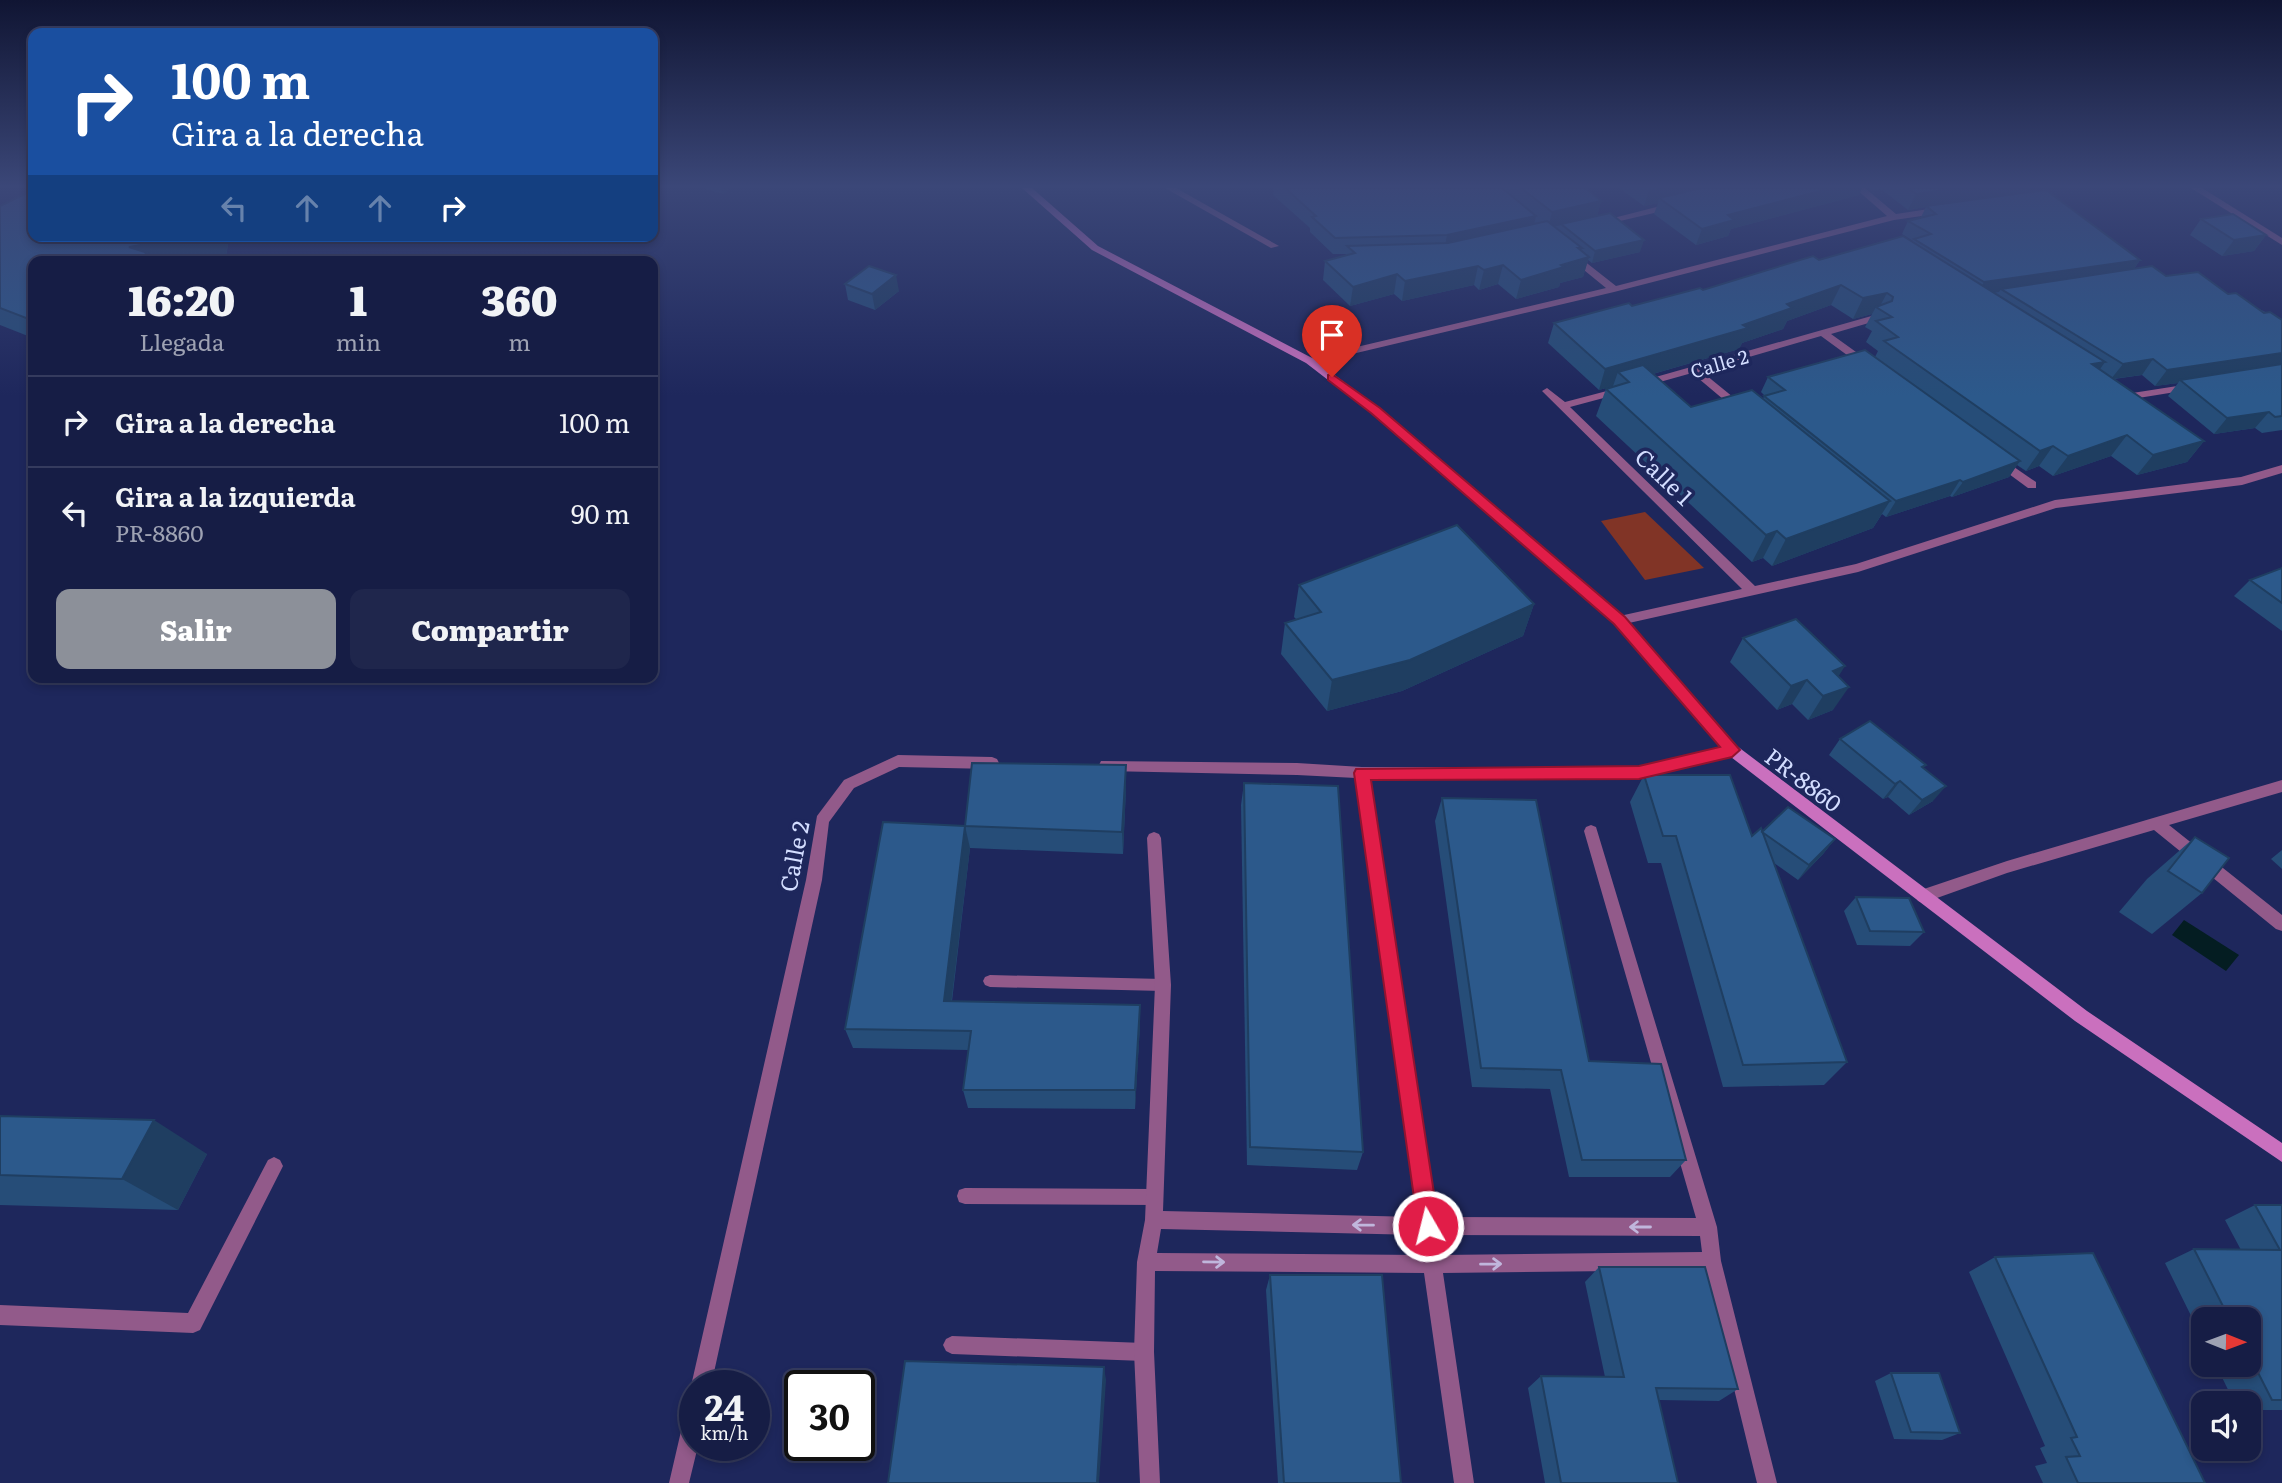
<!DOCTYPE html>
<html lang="es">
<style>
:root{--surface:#161d45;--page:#1f264c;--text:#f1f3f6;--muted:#9ea2b3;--line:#353b5e;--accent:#8c9099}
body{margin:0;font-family:Literata,serif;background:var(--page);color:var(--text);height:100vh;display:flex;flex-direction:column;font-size:26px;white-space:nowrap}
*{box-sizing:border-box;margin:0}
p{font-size:23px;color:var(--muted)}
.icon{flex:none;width:38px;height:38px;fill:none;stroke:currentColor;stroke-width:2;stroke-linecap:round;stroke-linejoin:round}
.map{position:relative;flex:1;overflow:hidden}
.details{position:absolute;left:28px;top:256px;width:630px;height:427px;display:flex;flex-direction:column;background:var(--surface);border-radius:14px;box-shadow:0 4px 10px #0003,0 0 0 2px var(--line)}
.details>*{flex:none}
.hud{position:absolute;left:28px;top:28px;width:630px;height:214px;border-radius:14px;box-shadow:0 4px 10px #0003,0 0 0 2px var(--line);background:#1a4fa0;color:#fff;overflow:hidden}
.needle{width:46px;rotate:91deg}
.controls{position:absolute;left:2191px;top:1307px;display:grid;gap:14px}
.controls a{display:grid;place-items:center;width:70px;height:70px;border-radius:14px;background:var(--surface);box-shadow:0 4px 10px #0003,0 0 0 2px var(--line);font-size:35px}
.speed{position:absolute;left:679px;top:1370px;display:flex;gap:14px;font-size:35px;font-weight:700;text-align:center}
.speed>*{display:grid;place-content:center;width:91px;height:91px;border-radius:50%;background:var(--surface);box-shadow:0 4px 10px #0003,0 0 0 2px var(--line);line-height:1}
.speed small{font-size:18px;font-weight:400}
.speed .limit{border:4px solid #111;border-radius:10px;background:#fff;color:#111}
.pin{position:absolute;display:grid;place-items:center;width:60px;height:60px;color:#fff;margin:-72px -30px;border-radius:50% 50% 50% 0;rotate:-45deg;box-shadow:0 0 7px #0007}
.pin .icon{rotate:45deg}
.me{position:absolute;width:77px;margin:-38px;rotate:352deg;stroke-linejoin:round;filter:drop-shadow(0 0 5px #0008)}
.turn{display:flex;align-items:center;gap:24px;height:147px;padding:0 28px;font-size:32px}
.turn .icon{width:91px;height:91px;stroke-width:2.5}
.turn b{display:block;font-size:49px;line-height:60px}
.lanes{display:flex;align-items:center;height:66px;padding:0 28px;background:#0003;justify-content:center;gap:35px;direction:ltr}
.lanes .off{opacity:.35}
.eta{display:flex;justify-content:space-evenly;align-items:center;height:119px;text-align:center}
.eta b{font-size:42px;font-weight:800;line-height:49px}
.cta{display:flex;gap:14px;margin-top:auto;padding:14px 28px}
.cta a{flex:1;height:80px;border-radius:14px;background:var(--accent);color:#fff;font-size:28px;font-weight:800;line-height:80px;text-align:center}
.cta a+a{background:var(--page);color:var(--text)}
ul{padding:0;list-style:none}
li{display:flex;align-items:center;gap:21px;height:91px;padding:0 28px;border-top:2px solid var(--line)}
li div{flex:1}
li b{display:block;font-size:26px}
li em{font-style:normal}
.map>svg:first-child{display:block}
.green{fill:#813426}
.water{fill:#041d22}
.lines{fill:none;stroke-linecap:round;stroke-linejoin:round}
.lane{fill:#925a8a;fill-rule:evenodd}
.street{fill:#925a8a;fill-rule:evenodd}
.secondary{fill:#ca70be;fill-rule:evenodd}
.wall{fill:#264d78;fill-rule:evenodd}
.shaded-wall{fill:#1f3e61}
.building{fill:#2c598b;stroke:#1f3e61;stroke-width:2}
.oneway{stroke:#c0b6dc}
.route{fill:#e11d48;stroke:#92132f;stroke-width:2}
.labels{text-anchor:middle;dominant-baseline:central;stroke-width:7;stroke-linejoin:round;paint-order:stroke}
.far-street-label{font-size:19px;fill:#d3ddff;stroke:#1e275c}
.street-label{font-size:23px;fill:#d3ddff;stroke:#1e275c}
</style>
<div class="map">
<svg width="2282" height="1483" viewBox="0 0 2282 1483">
<rect width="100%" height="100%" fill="#1e275c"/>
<polygon class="green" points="1645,512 1704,568 1645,580 1601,521"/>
<polygon class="water" points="2184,920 2239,955 2226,971 2172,935"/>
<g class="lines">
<g class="lane">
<polygon points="990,975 1163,979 1168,980 1170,985 1168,990 1163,991 990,987 985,985 983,981 985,977"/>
<polygon points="965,1188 1155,1189 1161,1191 1163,1197 1161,1203 1155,1205 965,1204 959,1202 957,1196 959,1190"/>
<polygon points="952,1336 1144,1343 1150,1346 1153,1352 1150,1358 1144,1361 952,1354 946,1351 943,1345 946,1339"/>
</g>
<g class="street">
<polygon points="1165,188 1176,188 1279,246 1271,248"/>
<polygon points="1855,188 1865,188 1896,214 1942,207 1947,210 1942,213 1894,220 1614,292 1310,364 1305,361 1310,358 1606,288 1568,257 1568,253 1574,253 1616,286 1887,216"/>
<polygon points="2191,188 2202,188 2282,238 2282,245"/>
<polygon points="1672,203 1677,206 1675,208 1599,226 1594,223"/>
<polygon points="1875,315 1880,318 1879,320 1831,334 1870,362 1870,366 1862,366 1821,336 1701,371 1744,406 1744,410 1736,410 1692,373 1642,387 1637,384 1638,382"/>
<polygon points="2190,384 2194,385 2194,389 2126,400 2121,397 2126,394"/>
<polygon points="1622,387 1627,390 1626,392 1570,407 1755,586 1856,564 2055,500 2241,477 2282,465 2282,473 2242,485 2056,508 1858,572 1620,625 1615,623 1614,620 1615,617 1742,589 1542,391 1547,388 1565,402"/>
<polygon points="1998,456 2036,482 2036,488 2028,488 1994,463 1992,460"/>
<path d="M1732,744L1737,746L1739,750L1737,754L1639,779H1370L1435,1217L1696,1218L1584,831L1586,827L1591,825L1596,827L1717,1227L1721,1261L1777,1483H1757L1705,1270L1443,1273L1474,1483H1454L1424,1273L1155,1271L1154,1352L1160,1483H1140L1134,1352L1137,1262L1145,1220L1155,985L1147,838L1149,834L1154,832L1159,834L1161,838L1171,985L1163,1211L1417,1217L1356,778L1297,775L1106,771L1101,769L1099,765L1101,761L1297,763L1362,767H1639ZM1161,1229L1419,1235L1422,1255L1157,1253ZM1438,1235L1700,1236L1702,1252L1441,1255Z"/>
<polygon points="898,755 992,757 997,759 999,763 997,767 992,769 899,767 854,788 829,822 822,880 711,1386 695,1386 695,1393 691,1386 806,880 817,816 844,780"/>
<polygon points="2282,780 2282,792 2169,825 2282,915 2282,931 2276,929 2154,830 2007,873 1923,903 1918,901 1915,896 1918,891 2007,861"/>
<polygon points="274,1157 280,1160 283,1166 280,1172 200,1330 193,1333 0,1325 0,1305 188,1313 268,1160"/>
<polygon points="695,1404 695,1446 698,1446 689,1483 669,1483 685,1414 688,1407"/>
</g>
<polygon class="secondary" points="1022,188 1032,188 1098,246 1314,359 1379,409 1625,617 1737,746 2087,1011 2282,1143 2282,1162 2075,1021 1727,754 1615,623 1371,413 1306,363 1092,250"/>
</g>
<g class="wall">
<polygon points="703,188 731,188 723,194"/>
<polygon points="1274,188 1586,188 1601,201 1597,216 1640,252 1592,263 1588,260 1583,277 1560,283 1559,287 1516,299 1498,284 1479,290 1474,285 1402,301 1394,294 1350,306 1323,280 1325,261 1346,255 1346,254 1333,254 1310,232 1310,228 1273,195"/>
<polygon points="1619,188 1862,188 1859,195 1731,229 1728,236 1696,245 1654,214 1658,203 1644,206"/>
<path d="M1869,188H2029L2026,193L2140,260L2134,269L2166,276L2228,294L2282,320V430L2262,433L2255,428L2214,434L2168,396L2178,383L2155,386L2142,375L2114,379L2204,441L2187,462L2137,475L2111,456L2053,476L2039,466L2026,471L2017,465L2009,477L1952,497L1950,496L1886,517L1882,514L1873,528L1772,566L1763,558L1752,562L1596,416L1606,389L1613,387V386L1599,390L1548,343L1554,323L1703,290L1819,260L1912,242L1913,241L1902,234L1908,221L1921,217L1926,207L1908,210L1881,189L1873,191ZM1831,305L1853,319L1872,314L1865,327L1872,331L1866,342L1878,351L1875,357L1768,377L1761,392L1765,396L1763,398L1691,407L1653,374L1739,349L1742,343L1783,329L1787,321Z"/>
<polygon points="0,206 33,236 233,236 229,239 226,256 33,261 33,338 0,325"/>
<polygon points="2201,219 2266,235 2254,251 2222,256 2190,235"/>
<polygon points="845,284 899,291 875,310 848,300"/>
<polygon points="2282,568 2282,631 2234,596 2250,580"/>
<polygon points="1299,585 1534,604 1523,636 1402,691 1327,711 1281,654 1285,623 1296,619 1294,617"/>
<polygon points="1743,638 1838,676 1833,710 1808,720 1792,704 1777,710 1730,662"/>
<polygon points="1840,739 1923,768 1933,801 1909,815 1888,797 1883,799 1829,755"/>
<polygon points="1126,765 1126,788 1123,854 970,848 952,1001 1140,1005 1140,1025 1135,1109 968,1108 963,1090 968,1050 853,1048 845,1029 965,826"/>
<polygon points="1644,775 1752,836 1762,831 1835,839 1823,854 1798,880 1774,863 1847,1062 1824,1085 1723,1087 1661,863 1648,863 1630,802"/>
<polygon points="1244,783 1363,1152 1357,1170 1247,1165 1241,805"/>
<polygon points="1442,798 1589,1061 1686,1160 1670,1177 1569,1177 1550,1089 1472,1087 1435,821"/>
<polygon points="2195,837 2202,893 2152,934 2119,912 2147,879"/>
<polygon points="2282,850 2282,869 2271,859"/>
<polygon points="1856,897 1924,932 1910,946 1857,945 1844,911"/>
<polygon points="0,1116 207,1154 178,1210 0,1205"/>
<polygon points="2255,1205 2282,1205 2282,1410 2249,1410 2249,1404 2235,1404 2216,1365 2249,1365 2249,1320 2203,1320 2203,1340 2165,1263 2194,1249 2241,1250 2225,1220"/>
<polygon points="1995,1257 2205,1483 2043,1483 2035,1466 2047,1463 2040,1448 2045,1446 1969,1272"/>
<polygon points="1599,1267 1738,1389 1719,1401 1659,1400 1678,1483 1545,1483 1528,1388 1541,1376 1605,1377 1585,1282"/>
<polygon points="1270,1275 1401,1483 1278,1483 1266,1290"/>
<polygon points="1891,1373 1960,1433 1942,1440 1894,1439 1875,1381"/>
</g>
<g class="shaded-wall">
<polygon points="721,188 731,188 723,194"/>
<polygon points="1659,188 1723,188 1659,198 1658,203 1644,206 1649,191"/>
<polygon points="1832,188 1862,188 1859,195 1731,229 1728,236 1696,245 1702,229 1728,215"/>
<polygon points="1958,188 2029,188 2026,194 1926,206 1926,207 1908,210 1916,194"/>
<polygon points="1601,201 1597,217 1548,228 1552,212"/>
<polygon points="1536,216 1532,232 1444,251 1447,235"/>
<polygon points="2266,235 2254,251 2222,256 2234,240"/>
<polygon points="192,236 233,236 229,239 226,256 201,261 133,261 129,247"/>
<polygon points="1644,240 1640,252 1592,263 1595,251"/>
<polygon points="1578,248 1582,248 1578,260 1589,257 1583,277 1560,283 1559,287 1516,299 1521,280 1561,265"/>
<polygon points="2140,260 2131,273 2001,289 1999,292 1977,295 1984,282"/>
<polygon points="1503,265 1498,284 1479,290 1484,270"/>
<polygon points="1478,266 1474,285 1402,301 1405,281"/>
<polygon points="1397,274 1394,294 1350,306 1353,287"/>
<polygon points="896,275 899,291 875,310 872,294"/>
<polygon points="1841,285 1831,305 1787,321 1783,329 1742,343 1739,349 1628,381 1618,372 1613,386 1599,390 1605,369 1743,325 1787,304"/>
<polygon points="1887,293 1879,308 1876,307 1872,314 1853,319 1863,298"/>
<polygon points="33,314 33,328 26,318"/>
<polygon points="2282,353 2282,367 2180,380 2178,383 2155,386 2167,370"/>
<polygon points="2153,359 2142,375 2111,379 2123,364"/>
<polygon points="2105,362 2091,382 2092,364"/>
<polygon points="2269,412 2255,428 2214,434 2227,418"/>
<polygon points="2127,435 2111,456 2053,476 2068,456"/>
<polygon points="2204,441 2187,462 2137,475 2153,455"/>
<polygon points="2053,446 2039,466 2026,471 2040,451"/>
<polygon points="2020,461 2009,477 1952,497 1963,482"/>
<polygon points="1960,480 1950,496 1886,517 1896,501"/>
<polygon points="1890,501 1873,528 1772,566 1786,539"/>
<polygon points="1777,531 1763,558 1752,562 1766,535"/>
<polygon points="1534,604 1523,636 1402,691 1327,711 1332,680"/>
<polygon points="1845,666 1830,690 1833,671"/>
<polygon points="1807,680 1792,704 1777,710 1791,686"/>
<polygon points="1849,687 1833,710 1808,720 1823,696"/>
<polygon points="1126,765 1126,788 1123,854 1122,832"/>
<polygon points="1900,781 1888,797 1883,799 1895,784"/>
<polygon points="1946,786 1933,801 1909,815 1922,800"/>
<polygon points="965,826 970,848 949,1021 944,1001"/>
<polygon points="1835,839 1823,854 1798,880 1809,865"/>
<polygon points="1140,1005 1140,1025 1135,1109 1135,1090"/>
<polygon points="154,1120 207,1154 178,1210 122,1179"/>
<polygon points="1104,1367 1106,1380 1099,1483 1097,1483"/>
</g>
<g class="building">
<polygon points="1285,188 1502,188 1536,216 1447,235 1335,238 1312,217 1316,216"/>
<polygon points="1521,188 1586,188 1601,201 1552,212"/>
<polygon points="1701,188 1832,188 1728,215 1734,220 1702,229 1659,198"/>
<polygon points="1908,188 1958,188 1916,194"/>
<polygon points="33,190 33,236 192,236 129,247 148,253 133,261 33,261 33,314 26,318 0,308 0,206"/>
<polygon points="2046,190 2140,260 1984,282 1914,239 1931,234 1908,221 1936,214 1926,206"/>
<polygon points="1610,213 1644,240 1595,251 1561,224"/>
<polygon points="2233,214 2266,235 2234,240 2201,219"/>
<polygon points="1547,221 1582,248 1578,248 1589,257 1561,265 1564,267 1521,280 1503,265 1484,270 1478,266 1405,281 1397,274 1353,287 1325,261 1355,253 1347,246 1448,243"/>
<polygon points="1903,236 2105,362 2092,364 2204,441 2153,455 2127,435 2068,456 2053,446 2040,451 1884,341 1898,337 1876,321 1892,317 1876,307 1892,301 1893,297 1887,293 1863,298 1841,285 1787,304 1792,308 1743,325 1748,328 1605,369 1554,323 1629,303 1632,306 1700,288 1703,290 1813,256 1819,260"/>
<polygon points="869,266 896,275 872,294 845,284"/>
<polygon points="2152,266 2166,276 2198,272 2228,294 2236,293 2264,313 2270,312 2282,320 2282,353 2167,370 2153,359 2123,364 2001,289"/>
<polygon points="1865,350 2020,461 1963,482 1960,480 1896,501 1764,396 1785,390 1768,377"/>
<polygon points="2282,364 2282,416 2275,417 2269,412 2227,418 2180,380"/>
<polygon points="1643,365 1691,407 1752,390 1890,501 1786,539 1777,531 1766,535 1606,389 1629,382 1618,372"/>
<polygon points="1457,525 1534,604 1410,660 1332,680 1285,623 1321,612 1299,585"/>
<polygon points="2282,568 2282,603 2250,580"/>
<polygon points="1796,619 1845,666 1833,671 1849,687 1823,696 1807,680 1791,686 1743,638"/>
<polygon points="1870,721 1926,765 1922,767 1946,786 1922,800 1900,781 1895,784 1840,739"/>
<polygon points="972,763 1126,765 1122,832 965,826"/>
<polygon points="1644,775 1730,775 1752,836 1761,828 1847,1062 1743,1065 1676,836 1663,836"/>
<polygon points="1244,783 1338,786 1363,1152 1250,1147"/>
<polygon points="1442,798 1536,800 1589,1061 1661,1064 1686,1160 1582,1160 1561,1070 1481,1068"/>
<polygon points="1788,807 1835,839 1809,865 1762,832"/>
<polygon points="883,822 965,826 944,1001 1140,1005 1135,1090 963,1090 971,1031 845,1029"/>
<polygon points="2195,837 2229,858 2202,893 2168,871"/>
<polygon points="1856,897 1909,898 1924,932 1870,931"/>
<polygon points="0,1116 154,1120 122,1179 0,1175"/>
<polygon points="2255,1205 2282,1205 2282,1400 2272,1400 2249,1355 2249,1320 2230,1320 2194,1249 2280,1250"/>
<polygon points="2093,1253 2205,1483 2078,1483 2066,1457 2080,1456 2071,1438 2077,1437 1995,1257"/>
<polygon points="1599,1267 1705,1267 1738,1389 1656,1388 1678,1483 1561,1483 1541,1376 1624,1377"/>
<polygon points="1270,1275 1382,1275 1401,1483 1284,1483"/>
<polygon points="905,1361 1104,1367 1097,1483 888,1483"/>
<polygon points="1891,1373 1939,1373 1960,1433 1911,1432"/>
</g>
<defs><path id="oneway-shaft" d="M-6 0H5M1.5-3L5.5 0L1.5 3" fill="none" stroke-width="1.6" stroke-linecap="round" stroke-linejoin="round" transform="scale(1.75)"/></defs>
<g class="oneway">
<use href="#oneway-shaft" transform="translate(1363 1225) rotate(-179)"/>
<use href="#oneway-shaft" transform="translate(1640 1227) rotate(-180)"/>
<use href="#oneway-shaft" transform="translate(1214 1262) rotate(1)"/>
<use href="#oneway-shaft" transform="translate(1491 1264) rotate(-1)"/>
</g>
<linearGradient id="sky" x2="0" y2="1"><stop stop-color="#101533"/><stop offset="0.47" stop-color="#3b4778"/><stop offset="1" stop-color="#3b4778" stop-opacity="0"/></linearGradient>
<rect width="2282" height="396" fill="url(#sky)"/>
<polygon class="route" points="1332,374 1380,408 1625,617 1740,750 1732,757 1639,779 1371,780 1439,1226 1436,1234 1428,1237 1421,1234 1418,1226 1354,773 1356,769 1639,766 1720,747 1614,624 1371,413 1328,380 1328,375"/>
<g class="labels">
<g class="far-street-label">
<text transform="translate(1719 363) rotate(-16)">Calle 2</text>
</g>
<g class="street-label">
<text transform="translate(1665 476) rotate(44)">Calle 1</text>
<text transform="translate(1804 779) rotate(37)">PR-8860</text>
<text transform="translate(793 856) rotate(-79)">Calle 2</text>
</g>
</g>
</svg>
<div class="controls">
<a><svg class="needle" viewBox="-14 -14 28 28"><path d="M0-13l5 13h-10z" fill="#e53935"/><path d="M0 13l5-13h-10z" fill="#9ea2b3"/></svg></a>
<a><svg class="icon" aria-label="sound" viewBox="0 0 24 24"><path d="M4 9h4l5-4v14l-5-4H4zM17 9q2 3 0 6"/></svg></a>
</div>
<div class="speed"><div>24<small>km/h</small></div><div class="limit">30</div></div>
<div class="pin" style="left:1332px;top:377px;background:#d93025"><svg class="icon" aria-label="arrive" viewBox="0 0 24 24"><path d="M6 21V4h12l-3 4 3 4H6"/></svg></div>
<svg class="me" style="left:1428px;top:1226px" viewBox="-20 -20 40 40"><circle r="17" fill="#e11d48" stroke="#fff" stroke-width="3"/><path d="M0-11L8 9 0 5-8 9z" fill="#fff"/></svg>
<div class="hud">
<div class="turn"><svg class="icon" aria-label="right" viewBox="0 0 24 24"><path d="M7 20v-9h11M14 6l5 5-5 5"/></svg><div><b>100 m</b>Gira a la derecha</div></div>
<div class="lanes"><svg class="icon off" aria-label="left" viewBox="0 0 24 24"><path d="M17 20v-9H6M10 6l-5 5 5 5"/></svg><svg class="icon off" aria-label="ahead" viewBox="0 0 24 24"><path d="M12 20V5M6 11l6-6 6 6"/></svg><svg class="icon off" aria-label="ahead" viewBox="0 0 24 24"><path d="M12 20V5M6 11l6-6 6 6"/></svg><svg class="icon" aria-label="right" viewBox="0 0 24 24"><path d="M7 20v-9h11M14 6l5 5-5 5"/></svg></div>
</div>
<section class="details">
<div class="eta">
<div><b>16:20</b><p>Llegada</p></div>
<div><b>1</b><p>min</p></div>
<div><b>360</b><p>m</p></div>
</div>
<ul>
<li><svg class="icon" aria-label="right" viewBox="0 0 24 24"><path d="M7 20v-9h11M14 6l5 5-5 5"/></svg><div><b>Gira a la derecha</b></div><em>100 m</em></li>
<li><svg class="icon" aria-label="left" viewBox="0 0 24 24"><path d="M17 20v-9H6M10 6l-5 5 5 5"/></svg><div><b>Gira a la izquierda</b><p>PR-8860</p></div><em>90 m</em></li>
</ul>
<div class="cta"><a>Salir</a><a>Compartir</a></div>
</section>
</div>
